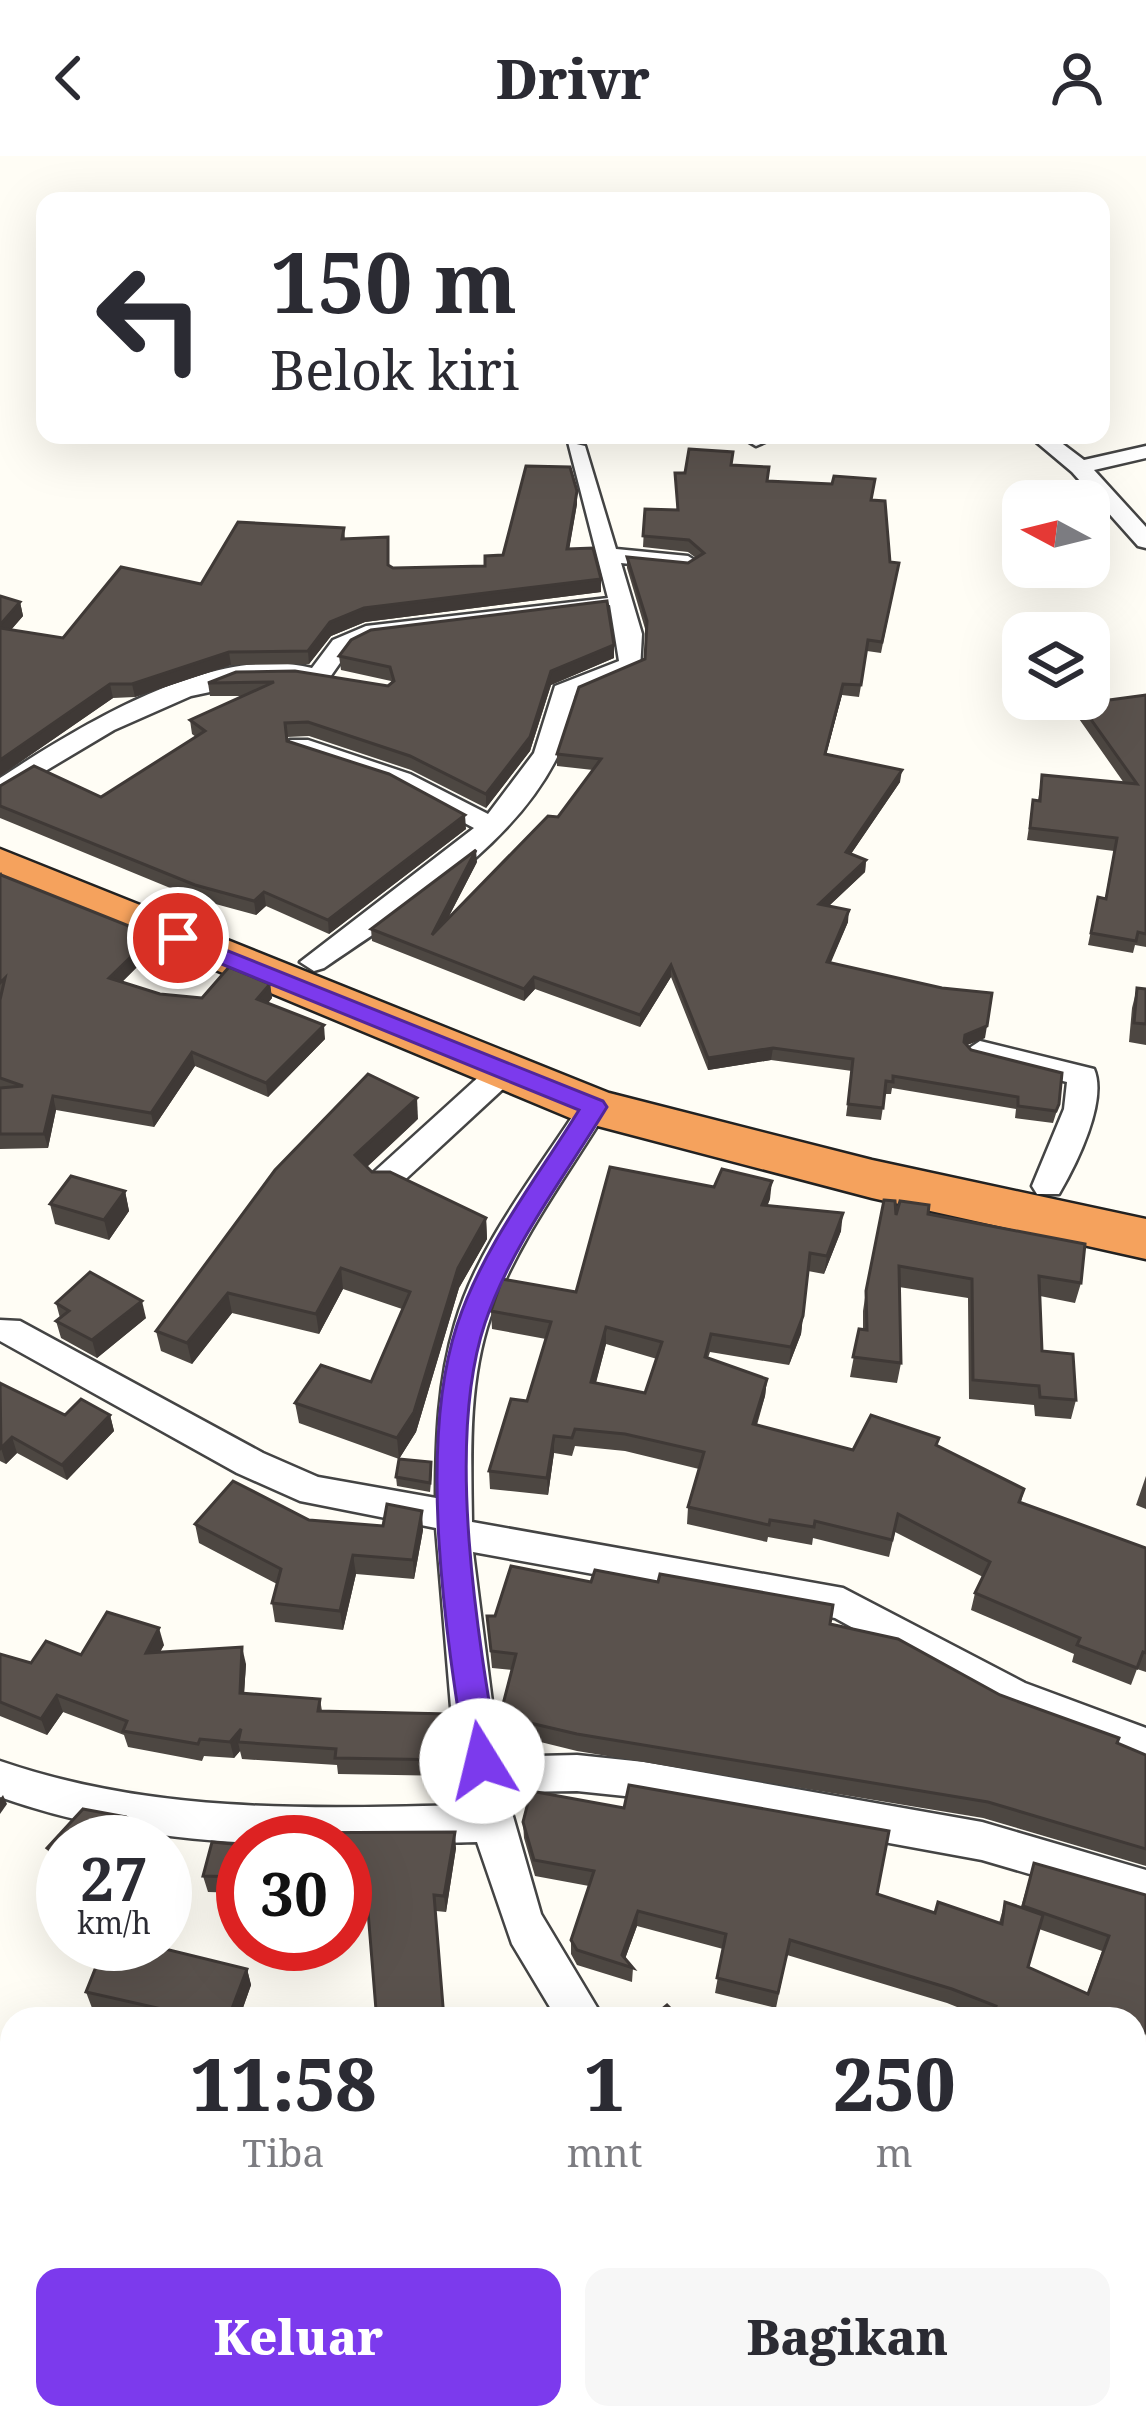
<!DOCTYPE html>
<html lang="id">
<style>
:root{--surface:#fff;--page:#f7f7f7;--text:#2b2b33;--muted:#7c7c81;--accent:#7c3aed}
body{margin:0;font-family:"Noto Serif",serif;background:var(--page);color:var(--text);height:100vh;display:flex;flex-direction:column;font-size:45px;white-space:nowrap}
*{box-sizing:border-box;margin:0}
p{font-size:39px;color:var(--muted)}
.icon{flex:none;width:66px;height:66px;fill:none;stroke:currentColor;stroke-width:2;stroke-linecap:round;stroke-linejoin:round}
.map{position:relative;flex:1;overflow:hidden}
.panel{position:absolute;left:0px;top:1851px;width:1146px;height:423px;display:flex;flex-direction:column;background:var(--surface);border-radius:36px 36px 0 0;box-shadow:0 12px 48px #0002}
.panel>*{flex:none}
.top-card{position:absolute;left:36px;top:36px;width:1074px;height:252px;border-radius:24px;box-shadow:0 12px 48px #0002;background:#fff;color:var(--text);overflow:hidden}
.needle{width:78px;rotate:277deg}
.tools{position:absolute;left:1002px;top:324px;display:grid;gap:24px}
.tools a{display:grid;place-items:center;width:108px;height:108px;border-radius:24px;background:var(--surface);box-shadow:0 12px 48px #0002;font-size:60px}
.speed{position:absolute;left:36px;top:1659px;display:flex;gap:24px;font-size:60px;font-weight:700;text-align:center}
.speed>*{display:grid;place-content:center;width:156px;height:156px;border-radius:50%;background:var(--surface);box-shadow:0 12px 48px #0002;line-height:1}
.speed small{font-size:30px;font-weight:400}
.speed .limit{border:18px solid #d22;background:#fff;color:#111}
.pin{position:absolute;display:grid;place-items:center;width:102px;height:102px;color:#fff;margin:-51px;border:6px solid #fff;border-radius:50%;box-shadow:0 3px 12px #0007}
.me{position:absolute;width:132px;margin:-66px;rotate:351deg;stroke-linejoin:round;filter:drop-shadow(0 0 9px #0008)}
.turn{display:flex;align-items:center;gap:42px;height:252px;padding:0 36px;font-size:54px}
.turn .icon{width:156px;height:156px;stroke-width:2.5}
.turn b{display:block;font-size:84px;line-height:102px}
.eta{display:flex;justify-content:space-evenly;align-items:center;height:204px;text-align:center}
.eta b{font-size:72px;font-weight:800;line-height:84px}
.action{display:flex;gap:24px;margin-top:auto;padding:24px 36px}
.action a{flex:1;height:138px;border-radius:24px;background:var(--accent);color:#fff;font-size:48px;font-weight:800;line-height:138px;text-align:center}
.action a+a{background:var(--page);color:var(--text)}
header{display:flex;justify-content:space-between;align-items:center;height:156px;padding:0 36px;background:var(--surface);font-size:54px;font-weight:800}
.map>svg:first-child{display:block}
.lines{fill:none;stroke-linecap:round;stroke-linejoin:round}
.street-casing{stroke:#444;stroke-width:5}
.highway-casing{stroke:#222;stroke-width:5}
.street{fill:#fff;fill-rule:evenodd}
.highway{fill:#f5a25d;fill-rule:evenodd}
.wall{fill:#4d4742;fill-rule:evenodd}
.shaded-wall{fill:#3f3936}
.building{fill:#5a524d;stroke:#3f3936;stroke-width:3;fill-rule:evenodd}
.route{fill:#7c3aed;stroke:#51269a;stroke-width:3}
</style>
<header><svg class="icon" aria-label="back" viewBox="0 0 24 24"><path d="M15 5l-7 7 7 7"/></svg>Drivr<svg class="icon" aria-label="person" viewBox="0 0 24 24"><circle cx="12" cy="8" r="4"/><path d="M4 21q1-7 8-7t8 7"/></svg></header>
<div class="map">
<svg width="1146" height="2273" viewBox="0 0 1146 2273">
<rect width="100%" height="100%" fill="#fffdf5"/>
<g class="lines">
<defs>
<g id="street">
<polygon points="781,279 756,290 746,284 750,279"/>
<polygon points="1028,279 1051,279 1084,304 1146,290 1146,302 1094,314 1146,371 1146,392 1138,390 1072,316"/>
<path d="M568,286L585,290L616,393L688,400L699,407L688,414L621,407L642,478L640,514L575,539C571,557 569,576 561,593C517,690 408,754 324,812L314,815L300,806L474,672L392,628L290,594V584H308L410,618L488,658L534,597L555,530L619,505L610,449L372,483L349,494L328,524L262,525L191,540L114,574L0,642V622C78,571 214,486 312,512L333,484L366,470L608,442Z"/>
<path d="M980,885L1094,913C1108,945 1076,1009 1059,1038H1037L1032,1030L1064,953L1067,926L970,902L965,895Z"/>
<polygon points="505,904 520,914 516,921 396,1032 374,1032 369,1024 374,1016 494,907"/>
<path d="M594,941L609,951C568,1019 516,1086 490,1162C468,1227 471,1298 472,1366L843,1432L1025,1527L1146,1572V1606L997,1551L835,1462L473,1396L499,1601L577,1599L644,1606L982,1666L1146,1714V1752L982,1704L644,1642L577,1635L506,1636L541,1758L604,1863H557L512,1788L477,1686C314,1690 159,1697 0,1641V1605C154,1658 308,1653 468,1649L451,1551L436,1372L300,1345L237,1317L0,1185V1164L20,1165L263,1297L318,1321L436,1342C436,1284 438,1225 455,1168C478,1087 539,1014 583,944Z"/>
<polygon points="827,2262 879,2262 884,2273 831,2273"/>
</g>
<polygon id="highway" points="0,693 609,937 872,1004 1146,1063 1146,1103 872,1042 575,964 0,724"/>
</defs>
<use href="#street" class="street-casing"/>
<use href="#highway" class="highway-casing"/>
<use href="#street" class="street"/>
<use href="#highway" class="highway"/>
</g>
<g class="wall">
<polygon points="732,309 768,325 872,344 890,406 899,407 881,497 867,495 859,541 842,539 826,598 900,626 851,698 866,704 865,716 829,750 848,766 830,807 985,882 967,889 971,894 1059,948 1053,967 1015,962 1016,953 892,932 891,938 885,938 881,964 846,960 852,915 771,904 708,914 671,821 640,871 535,833 524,845 372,785 371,773 477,706 447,764 558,661 593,614 557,610 557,598 645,503 646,476 627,412 627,401 688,407 696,402 688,396 643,391 645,353 677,354 675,317"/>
<polygon points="577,335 577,348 569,393 601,436 365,466 331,480 309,508 231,509 135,541 113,542 0,620 0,440 20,446 23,460 11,474 63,482 344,372 345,383 393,412 485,410 503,399"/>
<polygon points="339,500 614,502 551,529 530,595 486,652 411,614 309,580 287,581 287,585 466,673 329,778 266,750 256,759 197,743 0,662 0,630 101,641 196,581 192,578 190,564 244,540 210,540 208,527 236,516 388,530 392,527 391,525 341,514"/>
<polygon points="1146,539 1146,791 1135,789 1133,797 1088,789 1098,741 1105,743 1114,695 1027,684 1033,644 1038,645 1042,619 1124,627 1077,560 1080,548"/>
<polygon points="0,717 1,719 146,790 143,794 144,804 122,826 160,838 202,842 270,828 272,842 268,847 325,883 268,941 195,910 154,971 56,954 48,992 0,993"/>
<polygon points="1137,832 1146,833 1146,889 1129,886 1132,852"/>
<polygon points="418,963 367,1011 372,1016 486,1062 487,1083 459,1132 416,1276 399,1303 299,1267 295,1247 371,1226 402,1153 343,1133 319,1178 232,1157 192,1208 161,1195 156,1175"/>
<polygon points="125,1035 129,1055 109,1084 55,1068 50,1048"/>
<path d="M770,1043L767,1049L841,1075L824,1118L808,1115L801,1178L789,1209L710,1196L708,1202L767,1223L765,1240L757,1269L853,1294L937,1289L1024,1333L1021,1346L1146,1392V1516L1137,1513L1131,1529L1072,1506L1074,1498L971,1454L975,1437L983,1421L895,1376L889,1401L813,1382L812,1389L768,1381L767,1386L687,1368L688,1351L699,1313L625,1295L575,1290L572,1300L554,1297L548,1339L490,1333L489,1315L527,1245L546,1183L492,1173L491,1155L576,1136ZM606,1188L657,1203L645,1237L596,1227Z"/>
<polygon points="928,1058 1081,1127 1075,1147 1040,1140 1042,1195 1076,1244 1071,1263 1035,1260 1034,1249 969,1243 968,1142 899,1131 901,1207 897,1227 850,1221 859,1173 863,1174 863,1155 866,1135 896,1059"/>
<polygon points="56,1147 146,1162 97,1202 61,1182 56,1165 60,1162"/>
<polygon points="0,1227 65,1259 110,1259 114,1275 67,1324 17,1297 6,1308 0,1305"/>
<polygon points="432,1316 430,1336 397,1330 396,1321"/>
<polygon points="1146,1320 1146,1353 1136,1349"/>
<polygon points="309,1364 423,1374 414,1423 356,1418 343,1474 275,1466 272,1447 277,1428 199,1387 195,1368"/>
<polygon points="591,1426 830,1468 1146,1599 1146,1710 983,1662 577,1595 500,1576 500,1560 512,1514 492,1512 487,1460 495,1460"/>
<polygon points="164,1489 160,1496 246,1508 244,1537 320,1543 322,1555 454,1594 452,1620 338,1618 337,1609 242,1603 240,1595 234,1602 204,1600 202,1605 128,1591 124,1579 63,1556 47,1579 0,1560 0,1498 31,1507"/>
<polygon points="83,1653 126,1661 148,1676 151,1686 63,1686 63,1716 54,1709 47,1692"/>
<path d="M523,1666L877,1738L935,1757L999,1767L1005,1746L1021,1751L1034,1707L1146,1739L1134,1863H987L947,1847L787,1799L776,1852L715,1837L723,1793L637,1770L625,1803L633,1812L632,1826L577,1809L571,1798V1784L589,1730L535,1720L524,1682ZM1039,1773L1102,1795L1087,1838L1028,1811Z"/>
<polygon points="345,1686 456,1692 446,1756 436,1755 376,1854 367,1747 345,1745"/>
<polygon points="243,1689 243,1737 208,1736 203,1720"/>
<polygon points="167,1788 169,1794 247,1813 251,1829 239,1863 141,1863 92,1852 86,1836"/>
<polygon points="1146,1960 1146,2273 1121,2273 1119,2262 1134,2262 1134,2043"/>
<polygon points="670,2262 808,2262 816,2273 676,2273"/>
</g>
<g class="shaded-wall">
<polygon points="577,335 577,348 567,406 567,393"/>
<polygon points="601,423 601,436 365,466 331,480 309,508 308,495 330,466 364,452"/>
<polygon points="20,446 23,460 1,485 0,469"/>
<polygon points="614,489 614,502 551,529 530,595 486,652 486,638 551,515"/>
<polygon points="229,496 231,509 135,541 132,528"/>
<polygon points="110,528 113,542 0,620 0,604"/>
<polygon points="843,528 842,539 823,610 825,598"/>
<polygon points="902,614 900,626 844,708 846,696"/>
<polygon points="465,659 466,673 329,778 328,764"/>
<polygon points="476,694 477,706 433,791 432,779"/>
<polygon points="866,704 865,716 818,760 819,748"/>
<polygon points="264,736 266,750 256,759 254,745"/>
<polygon points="849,754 848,766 826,818 827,806"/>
<polygon points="144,776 146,790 143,794 144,804 112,836 109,822 132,786"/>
<polygon points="671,809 671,821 640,871 640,859"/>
<polygon points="534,821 535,833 524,845 524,833"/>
<polygon points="270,828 272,842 260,857 257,843"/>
<polygon points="324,869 325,883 268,941 266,927"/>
<polygon points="987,870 985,882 962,891 965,879"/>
<polygon points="773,892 771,904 708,914 708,902"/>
<polygon points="192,896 195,910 154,971 151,957"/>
<polygon points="53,940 56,954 48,992 44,978"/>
<polygon points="417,942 418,963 357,1020 355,999"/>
<polygon points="772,1025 770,1043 761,1067 762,1049"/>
<polygon points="125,1035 129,1055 109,1084 104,1064"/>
<polygon points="843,1057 841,1075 824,1118 827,1100"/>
<polygon points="486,1062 487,1083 459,1132 416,1276 399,1303 397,1282 458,1112"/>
<polygon points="341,1112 343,1133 319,1178 316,1158"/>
<polygon points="228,1137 232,1157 192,1208 187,1187"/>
<polygon points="142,1145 146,1162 97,1202 92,1184"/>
<polygon points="803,1160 801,1178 789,1209 791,1191"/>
<polygon points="606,1171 606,1188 591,1244 591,1226"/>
<polygon points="767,1223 765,1240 751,1285 753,1268"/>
<polygon points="110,1259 114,1275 67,1324 62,1309"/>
<polygon points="554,1280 554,1297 548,1339 547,1322"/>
<polygon points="12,1281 17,1297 6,1308 1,1292"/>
<polygon points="422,1355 423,1374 414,1423 413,1404"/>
<polygon points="353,1399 356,1418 343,1474 340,1455"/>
<polygon points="159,1472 164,1489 150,1514 146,1497"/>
<polygon points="242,1491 246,1508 243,1554 240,1537"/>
<polygon points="57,1539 63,1556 47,1579 41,1563"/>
<polygon points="241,1573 238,1586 240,1595 234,1602 230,1586"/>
<polygon points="3,1639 7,1648 0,1658 0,1643"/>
<polygon points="148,1676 151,1686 139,1686"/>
<polygon points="455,1676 456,1692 446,1756 444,1740"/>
<polygon points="638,1755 637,1770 623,1808 622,1799"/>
<polygon points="247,1813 251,1829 239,1863 228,1863"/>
</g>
<g class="building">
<polygon points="689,293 733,296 731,309 769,311 767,325 832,328 834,320 875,323 871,344 885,345 890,406 899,407 882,486 868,484 861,529 843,528 825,598 902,614 846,696 866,704 819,748 849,754 827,806 942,832 992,837 987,870 965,879 964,886 971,894 1062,917 1059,948 1056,955 1018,950 1018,941 893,920 893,926 886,925 883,952 848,948 853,903 773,892 708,902 671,809 640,859 534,821 524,833 371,773 476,694 432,779 548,660 558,661 601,603 557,598 579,531 645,503 647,465 627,401 688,407 704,397 689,384 643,380 645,353 678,354 675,317 685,317"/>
<polygon points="526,310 570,311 577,335 567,393 593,392 601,423 364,452 330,466 308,495 229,496 132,528 110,528 0,604 0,472 63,482 121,411 201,428 238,366 344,372 342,383 388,381 388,409 393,412 485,410 485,400 503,399"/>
<polygon points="0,440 20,446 0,469"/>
<polygon points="607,445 614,489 551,515 530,581 486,638 410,600 308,566 285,567 287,585 389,618 465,659 328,764 264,736 254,745 195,729 0,650 0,630 34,610 101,641 205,575 190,564 274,526 208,527 236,516 295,515 388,530 394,525 390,511 339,500 351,484 371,474"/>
<polygon points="1146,539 1146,778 1138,776 1136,785 1091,777 1098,741 1106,743 1117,682 1030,672 1033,644 1040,645 1042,619 1137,628 1080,548"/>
<polygon points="0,717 1,719 144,776 132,786 142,790 109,822 160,838 202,842 229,811 270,828 257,843 324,869 266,927 192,896 151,957 53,940 44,978 0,978 0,932 23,930 0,922 0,844 5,822 0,827"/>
<polygon points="1137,832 1146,833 1146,868 1134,867"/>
<polygon points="368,918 417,942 355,999 372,1016 390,1016 486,1062 458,1112 414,1256 397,1282 295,1247 321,1209 371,1226 410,1136 341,1112 316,1158 228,1137 187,1187 156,1175 275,1014"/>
<path d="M610,1011L714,1031L722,1013L772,1025L762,1049L843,1057L827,1100L810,1097L803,1160L791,1191L711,1178L705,1201L767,1223L753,1268L853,1294L871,1259L939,1282L936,1289L1024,1333L1019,1346L1146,1392V1497L1143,1496L1137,1512L1077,1489L1080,1482L975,1437L990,1406L898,1358L892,1384L815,1365L814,1371L770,1364L769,1369L688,1351L704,1296L625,1278L575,1273L572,1282L554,1280L547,1322L489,1315L511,1243L527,1245L551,1166L491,1155L502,1123L576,1136ZM606,1171L662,1186L645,1237L591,1226Z"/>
<polygon points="71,1020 125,1035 104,1064 50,1048"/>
<polygon points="884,1044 895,1045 896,1059 900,1045 929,1049 928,1058 1085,1088 1081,1127 1039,1120 1042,1195 1073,1198 1076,1244 1040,1241 1039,1230 973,1224 972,1123 899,1110 901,1207 853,1201 859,1173 867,1174 866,1135"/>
<polygon points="90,1116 142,1145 92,1184 56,1165 69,1155 56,1147"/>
<polygon points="0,1227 65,1259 81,1243 110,1259 62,1309 12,1281 1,1292"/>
<polygon points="399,1303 431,1306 430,1327 396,1321"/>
<polygon points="233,1325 309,1364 383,1370 387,1348 422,1355 413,1404 353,1399 340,1455 272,1447 281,1413 195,1368"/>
<polygon points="511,1410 591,1426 595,1414 658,1426 660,1418 833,1449 830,1468 898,1483 1000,1539 1119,1582 1117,1587 1146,1599 1146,1693 988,1646 577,1578 500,1560 516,1498 491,1495 487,1460 495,1460"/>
<polygon points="107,1456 159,1472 146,1497 242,1491 240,1537 320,1543 318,1555 449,1558 452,1577 451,1604 335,1602 336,1593 238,1586 241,1573 230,1586 200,1583 198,1588 123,1575 127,1565 57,1539 41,1563 0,1546 0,1498 31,1507 46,1485 81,1499"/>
<polygon points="629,1629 889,1675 877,1738 935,1757 938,1746 1002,1768 1005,1746 1043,1759 1028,1811 1088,1838 1109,1780 1023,1750 1034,1707 1146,1739 1146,1873 1134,1905 1134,1863 991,1863 996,1850 952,1833 790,1784 778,1837 717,1822 726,1778 638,1755 622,1799 633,1812 577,1794 571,1784 594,1715 534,1704 523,1666 531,1635 624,1652"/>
<polygon points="83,1653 126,1661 148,1676 139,1686 63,1686 63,1704 47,1692"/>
<polygon points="455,1676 444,1740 434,1739 444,1863 364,1863 365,1854 376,1854 366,1731 345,1729 345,1686 256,1686 258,1677"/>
<polygon points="212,1686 243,1689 243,1721 203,1720"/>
<polygon points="105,1788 167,1788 165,1793 247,1813 228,1863 206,1863 86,1836"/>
<polygon points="667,1849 681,1863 650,1863"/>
<polygon points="552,1855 559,1863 541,1863"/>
<polygon points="1146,1998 1146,2273 1130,2273 1128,2262 1134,2262 1134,2150 1136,2147 1134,2146 1134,2071"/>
<polygon points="252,2262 322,2262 326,2273 237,2273 236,2271"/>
<polygon points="452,2262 559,2262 565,2273 458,2273"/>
<polygon points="677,2262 808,2262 816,2273 683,2273"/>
<polygon points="956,2262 1081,2262 1082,2263 1073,2273 946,2273"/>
</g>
<path class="route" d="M178,775L603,945L607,951C565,1020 511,1090 485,1167C445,1287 478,1482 499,1605L494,1616L482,1620L471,1616L466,1605C446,1480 417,1291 457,1169C482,1092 537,1022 579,954L170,787V777Z"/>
</svg>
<div class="tools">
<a><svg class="needle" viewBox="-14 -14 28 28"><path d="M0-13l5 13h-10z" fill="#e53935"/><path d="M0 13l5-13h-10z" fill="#7c7c81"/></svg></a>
<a><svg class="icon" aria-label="layers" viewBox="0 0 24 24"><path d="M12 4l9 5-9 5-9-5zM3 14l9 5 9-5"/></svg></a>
</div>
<div class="speed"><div>27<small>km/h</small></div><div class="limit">30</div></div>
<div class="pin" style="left:178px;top:782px;background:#d93025"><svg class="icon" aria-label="arrive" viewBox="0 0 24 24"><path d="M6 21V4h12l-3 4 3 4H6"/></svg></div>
<svg class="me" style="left:482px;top:1605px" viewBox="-20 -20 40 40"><circle r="19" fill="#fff"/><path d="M0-13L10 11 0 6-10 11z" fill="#7c3aed"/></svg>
<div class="top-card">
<div class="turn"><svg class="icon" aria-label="left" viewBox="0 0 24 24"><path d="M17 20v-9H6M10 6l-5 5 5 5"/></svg><div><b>150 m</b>Belok kiri</div></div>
</div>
<section class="panel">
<div class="eta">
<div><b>11:58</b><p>Tiba</p></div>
<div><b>1</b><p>mnt</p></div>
<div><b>250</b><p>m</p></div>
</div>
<div class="action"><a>Keluar</a><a>Bagikan</a></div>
</section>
</div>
